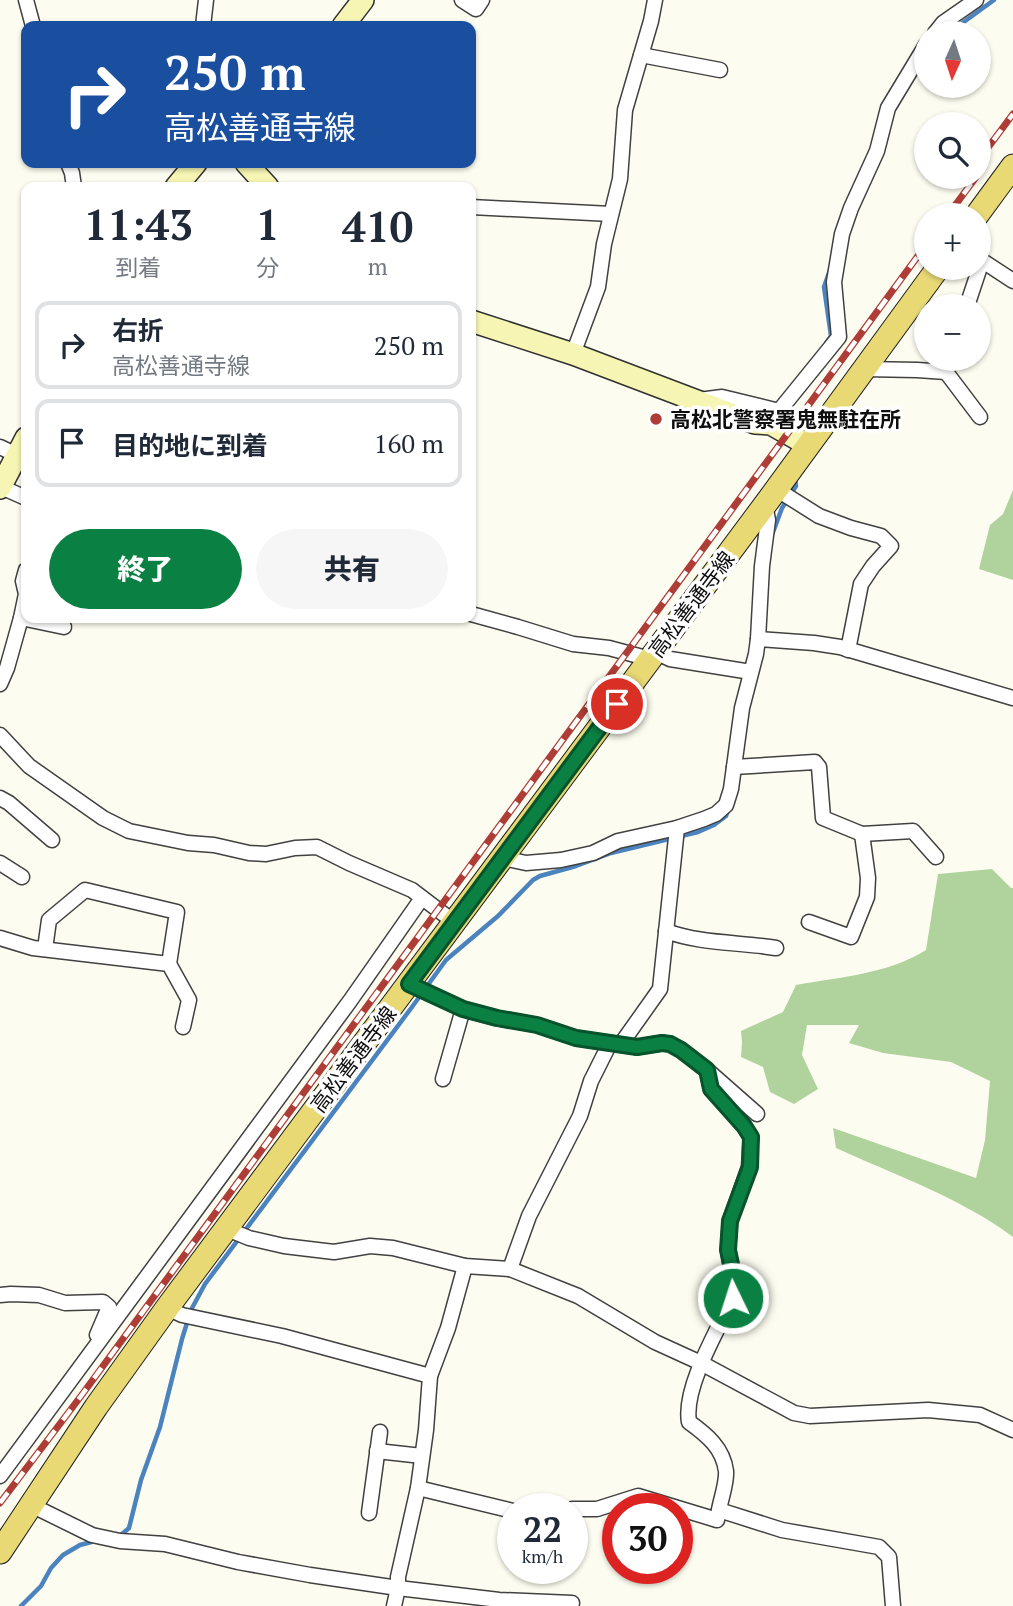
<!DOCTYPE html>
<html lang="ja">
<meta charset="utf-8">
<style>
:root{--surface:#fff;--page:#f6f6f7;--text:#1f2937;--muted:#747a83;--line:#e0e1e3;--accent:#0b8043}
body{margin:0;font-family:"PT Serif","Noto Sans JP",serif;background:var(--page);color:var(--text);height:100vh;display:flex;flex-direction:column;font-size:26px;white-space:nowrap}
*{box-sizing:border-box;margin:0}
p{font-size:23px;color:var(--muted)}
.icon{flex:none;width:38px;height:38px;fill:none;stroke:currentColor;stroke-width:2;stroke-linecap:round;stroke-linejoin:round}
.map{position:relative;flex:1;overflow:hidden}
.details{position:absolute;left:21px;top:182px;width:455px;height:441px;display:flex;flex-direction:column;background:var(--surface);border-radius:14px;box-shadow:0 2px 5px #0004}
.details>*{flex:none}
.hud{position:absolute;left:21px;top:21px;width:455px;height:147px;border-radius:14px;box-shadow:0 2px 5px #0004;background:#1a4fa0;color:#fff;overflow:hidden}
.needle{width:46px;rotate:183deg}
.buttons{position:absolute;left:914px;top:21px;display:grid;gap:14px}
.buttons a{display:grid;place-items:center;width:77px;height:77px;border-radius:50%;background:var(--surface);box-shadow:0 2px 5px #0004;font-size:35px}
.speed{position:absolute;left:497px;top:1493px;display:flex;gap:14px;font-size:35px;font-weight:700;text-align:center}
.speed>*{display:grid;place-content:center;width:91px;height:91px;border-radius:50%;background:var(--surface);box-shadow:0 2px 5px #0004;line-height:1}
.speed small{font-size:18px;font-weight:400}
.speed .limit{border:10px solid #d22;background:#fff;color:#111}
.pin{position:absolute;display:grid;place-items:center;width:60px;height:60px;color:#fff;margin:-30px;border:4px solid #fff;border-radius:50%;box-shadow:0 2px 7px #0007}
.me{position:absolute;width:77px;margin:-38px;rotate:356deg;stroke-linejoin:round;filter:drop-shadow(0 0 5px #0008)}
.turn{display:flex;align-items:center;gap:24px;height:147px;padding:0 28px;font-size:32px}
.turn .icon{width:91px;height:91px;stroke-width:2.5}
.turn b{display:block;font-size:49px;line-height:60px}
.eta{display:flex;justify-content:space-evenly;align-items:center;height:119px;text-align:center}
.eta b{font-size:42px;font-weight:800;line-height:49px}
.action{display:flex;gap:14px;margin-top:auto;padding:14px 28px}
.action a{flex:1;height:80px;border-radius:42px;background:var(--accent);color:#fff;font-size:28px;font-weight:800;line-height:80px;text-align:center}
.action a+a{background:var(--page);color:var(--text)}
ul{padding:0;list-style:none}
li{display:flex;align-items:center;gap:21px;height:88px;margin:0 14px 10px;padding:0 14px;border:4px solid var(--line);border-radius:14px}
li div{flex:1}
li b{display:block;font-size:26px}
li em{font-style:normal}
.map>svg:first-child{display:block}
.forest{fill:#b0d39e}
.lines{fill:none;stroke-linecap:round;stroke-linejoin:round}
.stream{stroke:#4a83bd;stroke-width:4.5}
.street-casing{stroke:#414141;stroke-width:17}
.secondary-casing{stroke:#303030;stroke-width:24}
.primary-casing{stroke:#1f1f1f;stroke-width:25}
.street{stroke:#fff;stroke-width:14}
.secondary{stroke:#f6f5b3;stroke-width:21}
.primary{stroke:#e8d975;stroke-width:23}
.rail-casing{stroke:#ad3d36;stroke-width:7}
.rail{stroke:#fff;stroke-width:4.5;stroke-dasharray:13;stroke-linecap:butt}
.route-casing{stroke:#07532c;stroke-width:18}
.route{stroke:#0b8043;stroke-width:12}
.poi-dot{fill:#ad3d36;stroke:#fff;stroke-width:2.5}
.labels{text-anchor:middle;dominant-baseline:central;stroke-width:7;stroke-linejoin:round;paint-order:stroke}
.poi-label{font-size:21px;font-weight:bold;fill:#0e0e0e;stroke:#fff;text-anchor:start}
.street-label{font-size:21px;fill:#0e0e0e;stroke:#fff}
</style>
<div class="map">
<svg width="1013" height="1606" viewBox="0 0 1013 1606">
<rect width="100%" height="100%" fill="#fdfcf0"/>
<g class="forest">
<polygon points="1013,490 1013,580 979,569 990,525 1003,514"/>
<path d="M992,869L1011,888H1013V1237C961,1198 895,1175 836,1148L833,1128L976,1178L985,1140L990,1081L951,1062L883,1053L849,1043L859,1025H807L802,1055L818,1089L794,1104L770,1092L763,1067L741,1057L742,1042L741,1031L783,1012L796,985C840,977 888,974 926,950L938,874Z"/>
</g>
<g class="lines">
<g class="stream">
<polyline points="945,33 961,24 994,0"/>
<polyline points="826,343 831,336 824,287 831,267"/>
<polyline points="772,535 782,508 796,486 795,479"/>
<polyline points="121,1535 129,1528 141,1480 160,1427 182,1339 191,1310 205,1284 412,1007 446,960 498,916 533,880 540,876 576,866 611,853 698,832 714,825 726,816 729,808"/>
<polyline points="21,1606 41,1586 51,1568 63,1555 80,1545 95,1541"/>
</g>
<defs>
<g id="street">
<polyline points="26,0 33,26"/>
<polyline points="462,0 476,9 482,0"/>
<polyline points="203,26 206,0"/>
<polyline points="935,33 943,23 976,0"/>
<polyline points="641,55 720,70"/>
<polyline points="68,163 72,173 74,187"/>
<polyline points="471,207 611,214"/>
<polyline points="978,258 1013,281"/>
<polyline points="967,306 982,261"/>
<polyline points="573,354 598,287 604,244 620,179 625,110 651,21 655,0"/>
<polyline points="864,369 917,370 946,372 951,359"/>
<polyline points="946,372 980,417"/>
<polyline points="699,400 722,397 779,411 839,337 834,282 842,234 851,208 877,151 888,108 926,45"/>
<polyline points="0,447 17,455"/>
<polyline points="1,487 26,498"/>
<polyline points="776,489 819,516 851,528 881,536 891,546 873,566 861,584 848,650"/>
<polyline points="471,614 518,627 573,644 609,648 650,659"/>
<polyline points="21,618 64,627"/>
<polyline points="758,639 814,643 840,647 1013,698"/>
<polyline points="655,652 670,659 751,672"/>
<polyline points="0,684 7,668 21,618 26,594 23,581 26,570"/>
<polyline points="0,735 29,766 103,818 129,831 188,843 214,845 249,853 266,854 295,848 317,847 349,863 412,890 454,922"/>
<polyline points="734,767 815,762 819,767 823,818 862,834 913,831 936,857"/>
<polyline points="0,798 9,803 52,840"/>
<polyline points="503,858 526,863 561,860 593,853 618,841 677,828 704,819 716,814 726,805 731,789 742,708 756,654 758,639 762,566 768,520 765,504"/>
<polyline points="0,863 22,877"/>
<polyline points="809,922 851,937 867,897 868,878 862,834"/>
<path d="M666,931C701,944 740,942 776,948"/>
<polyline points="0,938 33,948 169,964 189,1000 183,1027"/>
<polyline points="45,949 49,920 85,890 177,912 169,964"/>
<polyline points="409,984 463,1009 497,1018 537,1025 576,1038 637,1047 662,1043 670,1044 681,1050 707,1070 757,1114"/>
<polyline points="621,1044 660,989 677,828"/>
<path d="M707,1070L711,1089L744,1126L751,1137L749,1167L730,1221L728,1250L735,1288L733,1298C718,1329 683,1388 689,1422C707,1435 723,1448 726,1471C727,1483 721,1498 719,1510"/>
<polyline points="443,1079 463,1009"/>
<polyline points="227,1229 249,1238 284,1246 334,1252 370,1246 393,1248 465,1266 510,1269 578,1296 655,1342 701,1363 794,1413 810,1416 928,1410 980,1415 1013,1430"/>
<polyline points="510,1269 529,1216 580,1116 591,1081 610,1043"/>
<polyline points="0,1295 11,1294 39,1295 65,1303 103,1302 109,1307 97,1335"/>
<polyline points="167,1308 182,1315 282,1336 430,1376"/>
<polyline points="377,1451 422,1456"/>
<polyline points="0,1476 350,1001 422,898"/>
<polyline points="418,1488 513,1511"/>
<polyline points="31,1505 92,1535 120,1541 165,1544 238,1562 310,1575 398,1588 499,1600 572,1603"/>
<polyline points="572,1509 597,1509 638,1496 717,1520 719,1510 782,1530 879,1547 889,1557 893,1606"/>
<polyline points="369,1513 380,1432"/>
<polyline points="394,1606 398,1588 398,1577 418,1488 426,1430 430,1376 448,1328 465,1266"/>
</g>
<g id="secondary">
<polyline points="343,26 363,0"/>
<polyline points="246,163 268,187"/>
<polyline points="176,187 196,163"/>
<polyline points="471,321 573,354 755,423 771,424 808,445"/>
<polyline points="0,488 26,438"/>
</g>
<g id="primary">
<polyline points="977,215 1013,166"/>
<polyline points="0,1552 96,1407 167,1308 770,498 938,268"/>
</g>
</defs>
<use href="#street" class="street-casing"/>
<use href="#secondary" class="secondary-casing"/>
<use href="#primary" class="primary-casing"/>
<use href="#street" class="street"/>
<use href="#secondary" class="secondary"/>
<use href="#primary" class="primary"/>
<defs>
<g id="rail">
<polyline points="978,161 1013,114"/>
<polyline points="948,215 976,177"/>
<polyline points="0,1503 81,1396 926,245"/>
</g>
</defs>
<use href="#rail" class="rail-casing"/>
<use href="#rail" class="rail"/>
</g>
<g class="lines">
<defs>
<polyline id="route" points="617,704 409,984 463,1009 497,1018 537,1025 576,1038 637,1047 662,1043 670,1044 681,1050 707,1070 711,1089 744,1126 751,1137 750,1167 730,1221 728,1250 736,1288 733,1298"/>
</defs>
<use href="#route" class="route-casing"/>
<use href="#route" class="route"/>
</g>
<circle class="poi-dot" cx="656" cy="419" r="7"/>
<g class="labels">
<g class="poi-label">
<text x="670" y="419">高松北警察署鬼無駐在所</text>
</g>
<g class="street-label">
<text transform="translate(691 604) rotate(-53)">高松善通寺線</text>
<text transform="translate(353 1059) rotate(-53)">高松善通寺線</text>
</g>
</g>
</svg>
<div class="buttons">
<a><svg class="needle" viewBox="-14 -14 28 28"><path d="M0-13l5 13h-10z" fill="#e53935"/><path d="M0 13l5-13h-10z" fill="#747a83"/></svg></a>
<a><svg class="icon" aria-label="search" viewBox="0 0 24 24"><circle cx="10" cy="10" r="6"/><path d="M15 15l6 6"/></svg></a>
<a>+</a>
<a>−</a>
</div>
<div class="speed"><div>22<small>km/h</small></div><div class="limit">30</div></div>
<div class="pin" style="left:617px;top:704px;background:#d93025"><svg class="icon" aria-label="arrive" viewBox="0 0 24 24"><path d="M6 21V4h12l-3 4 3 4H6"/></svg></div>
<svg class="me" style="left:733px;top:1298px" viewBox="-20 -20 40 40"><circle r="17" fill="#0b8043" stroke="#fff" stroke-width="3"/><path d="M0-11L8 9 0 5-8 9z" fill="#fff"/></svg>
<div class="hud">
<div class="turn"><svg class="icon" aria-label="right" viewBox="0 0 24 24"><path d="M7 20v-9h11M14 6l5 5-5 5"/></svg><div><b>250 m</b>高松善通寺線</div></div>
</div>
<section class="details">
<div class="eta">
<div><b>11:43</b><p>到着</p></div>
<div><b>1</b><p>分</p></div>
<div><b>410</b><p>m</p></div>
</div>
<ul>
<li><svg class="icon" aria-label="right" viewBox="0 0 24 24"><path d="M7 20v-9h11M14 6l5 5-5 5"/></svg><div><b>右折</b><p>高松善通寺線</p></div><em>250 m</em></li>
<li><svg class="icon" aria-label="arrive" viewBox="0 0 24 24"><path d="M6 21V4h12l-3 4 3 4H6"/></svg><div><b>目的地に到着</b></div><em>160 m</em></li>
</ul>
<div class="action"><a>終了</a><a>共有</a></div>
</section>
</div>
